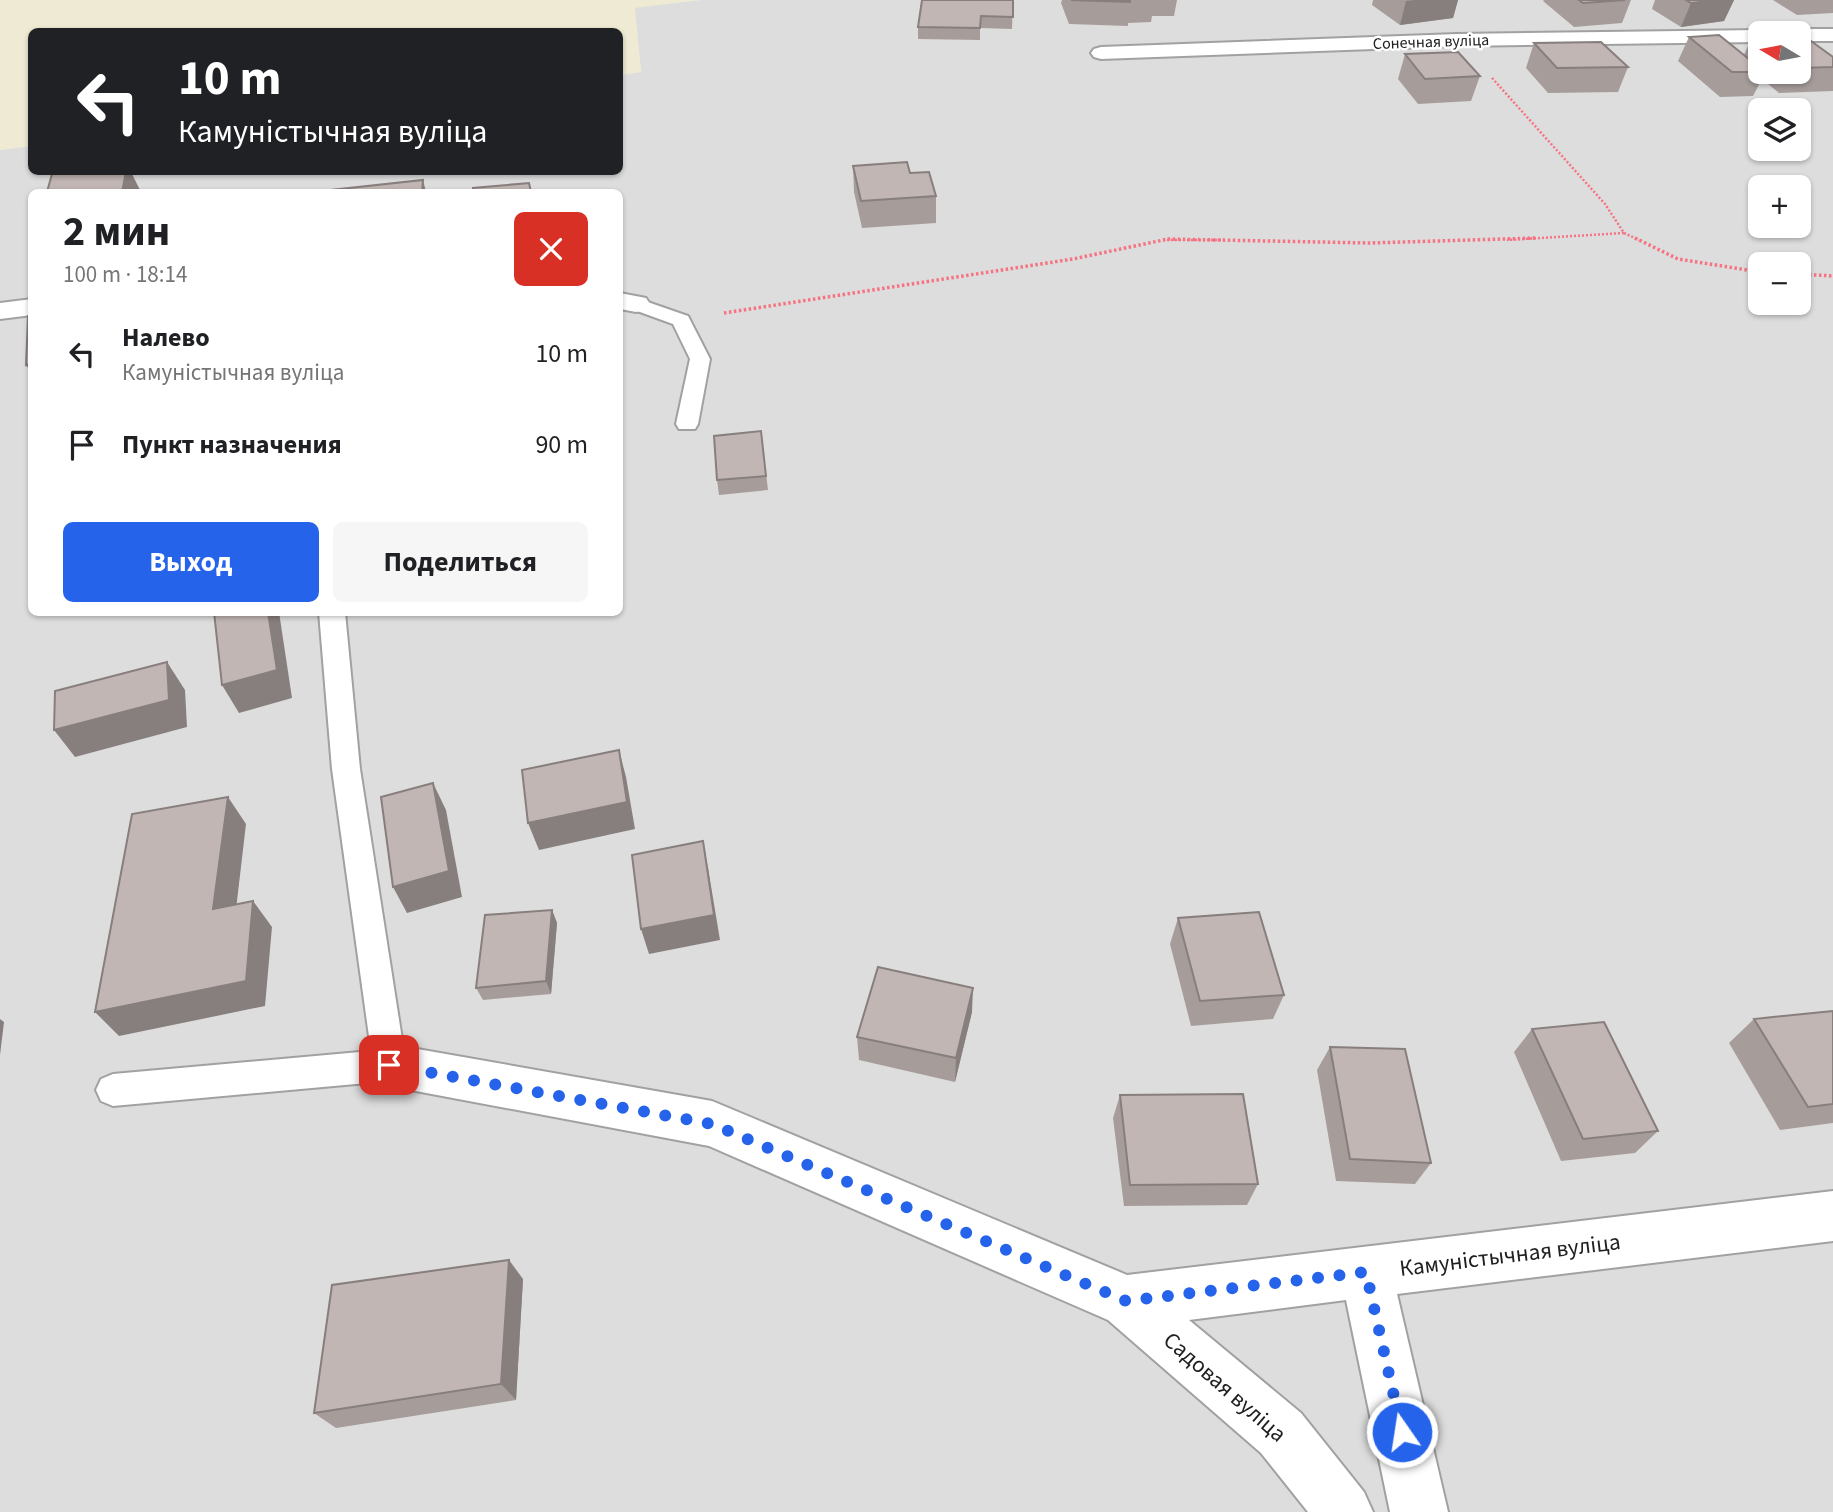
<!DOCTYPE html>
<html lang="ru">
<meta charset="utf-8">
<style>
:root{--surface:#fff;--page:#f6f6f6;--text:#202124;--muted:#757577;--accent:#2563eb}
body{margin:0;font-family:"Source Sans 3",sans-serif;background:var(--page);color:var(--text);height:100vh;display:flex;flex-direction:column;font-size:26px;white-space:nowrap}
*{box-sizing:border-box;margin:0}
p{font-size:23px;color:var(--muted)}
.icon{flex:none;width:38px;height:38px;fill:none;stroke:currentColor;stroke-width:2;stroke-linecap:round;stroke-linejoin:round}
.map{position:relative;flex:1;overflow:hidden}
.drawer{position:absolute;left:28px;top:189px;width:595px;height:427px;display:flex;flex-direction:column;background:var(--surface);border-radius:10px;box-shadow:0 2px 5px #0004}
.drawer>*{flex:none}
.hud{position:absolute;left:28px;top:28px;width:595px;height:147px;border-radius:10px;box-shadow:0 2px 5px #0004;background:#202124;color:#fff;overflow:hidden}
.needle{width:46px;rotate:280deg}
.buttons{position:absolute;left:1748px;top:21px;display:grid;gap:14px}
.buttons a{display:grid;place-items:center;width:63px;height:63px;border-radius:10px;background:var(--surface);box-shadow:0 2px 5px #0004;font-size:35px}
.pin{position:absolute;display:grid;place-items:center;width:60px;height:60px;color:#fff;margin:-30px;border-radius:14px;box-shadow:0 4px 10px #0006}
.me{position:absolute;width:77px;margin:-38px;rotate:347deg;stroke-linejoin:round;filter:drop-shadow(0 0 5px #0008)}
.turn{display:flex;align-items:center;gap:24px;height:147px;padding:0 35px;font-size:32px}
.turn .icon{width:91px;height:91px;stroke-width:2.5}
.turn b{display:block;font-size:49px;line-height:60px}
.round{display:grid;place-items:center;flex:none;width:74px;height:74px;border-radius:10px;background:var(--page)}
.headline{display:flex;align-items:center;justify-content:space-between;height:119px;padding:0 35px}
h1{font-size:42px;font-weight:700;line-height:52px}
.action{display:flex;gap:14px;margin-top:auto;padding:14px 35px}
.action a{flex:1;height:80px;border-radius:10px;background:var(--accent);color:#fff;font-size:28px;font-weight:700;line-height:80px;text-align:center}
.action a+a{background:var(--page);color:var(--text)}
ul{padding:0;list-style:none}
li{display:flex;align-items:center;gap:21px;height:91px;padding:0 35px}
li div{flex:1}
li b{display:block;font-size:26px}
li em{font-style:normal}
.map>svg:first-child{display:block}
.residential{fill:#dedddd;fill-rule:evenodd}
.farmland{fill:#eeead3}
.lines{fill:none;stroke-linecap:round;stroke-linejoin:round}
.lane-casing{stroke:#a1a1a1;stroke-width:4}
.street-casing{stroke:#a1a1a1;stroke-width:4}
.path-far1{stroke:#f57382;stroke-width:2.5;stroke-dasharray:2 2;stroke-linecap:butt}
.path{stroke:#f57382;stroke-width:3.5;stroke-dasharray:2.5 2.5;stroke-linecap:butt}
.lane{fill:#fff;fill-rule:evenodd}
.street{fill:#fff;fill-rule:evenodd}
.wall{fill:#a69d9a}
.shaded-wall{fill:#877f7d}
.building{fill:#c1b6b3;stroke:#877f7d;stroke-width:2}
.route{stroke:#2563eb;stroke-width:12;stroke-dasharray:0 21.6}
.labels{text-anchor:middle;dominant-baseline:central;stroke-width:5;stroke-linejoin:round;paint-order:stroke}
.far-street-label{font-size:16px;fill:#202020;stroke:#fff}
.near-street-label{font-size:23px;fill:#202020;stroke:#fff}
</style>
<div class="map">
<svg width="1833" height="1512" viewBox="0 0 1833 1512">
<rect width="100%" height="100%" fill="#f0ebe7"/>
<path class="residential" d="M700,0H1833V1512H0V150L31,146L32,172H620V75L641,72L634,7ZM1760,33H1799V72H1760ZM1760,110H1799V149H1760ZM1760,187H1799V226H1760ZM32,192H620V612H32ZM1760,264H1799V303H1760Z"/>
<polygon class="farmland" points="0,0 700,0 635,8 641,72 620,75 620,32 32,32 31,146 0,150"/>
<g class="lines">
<defs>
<g id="lane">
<polygon points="636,298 688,316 710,359 698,424 695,429 679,429 676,424 690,359 673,324 629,308 626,304"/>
<polygon points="319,612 345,612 360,769 406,1065 401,1076 389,1081 113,1106 101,1101 96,1090 101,1079 113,1074 371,1051 332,769"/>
</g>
<g id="street">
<polygon points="1799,29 1833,29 1833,41 1799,41 1799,33 1790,33"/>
<polygon points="1760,30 1768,33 1760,33 1760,42 1457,46 1101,59 1094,57 1091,53 1094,49 1101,47 1457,34"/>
<polygon points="620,293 646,298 650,304 646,310 636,312 620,309"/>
<polygon points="32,299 32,315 0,319 0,303"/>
<polygon points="389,1044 712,1101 1127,1275 1833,1191 1833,1241 1397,1294 1448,1512 1390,1512 1346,1300 1189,1320 1301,1413 1364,1492 1373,1512 1308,1512 1261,1453 1108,1320 709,1146 389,1086 373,1080 366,1065 373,1050"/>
</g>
</defs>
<use href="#lane" class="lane-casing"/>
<use href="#street" class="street-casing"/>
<g class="path-far1">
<polyline points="1492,78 1605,204 1624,233 1507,240"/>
<polyline points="1624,233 1639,240"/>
<polyline points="1163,240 1224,240"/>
</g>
<g class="path">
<polyline points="1635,238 1678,259 1760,272"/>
<polyline points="1799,274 1833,276"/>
<polyline points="724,313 1073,259 1168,239 1370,243 1536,238"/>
</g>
<use href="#lane" class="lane"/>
<use href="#street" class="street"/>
</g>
<g class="wall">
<polygon points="1013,0 1012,29 980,28 980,40 918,39 918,27"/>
<polygon points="1062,0 1177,0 1174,16 1152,16 1151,22 1128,23 1128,26 1069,24 1061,3"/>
<polygon points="1373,0 1458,0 1453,18 1400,25 1372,5"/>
<polygon points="1544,0 1631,0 1622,23 1574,27 1543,1"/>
<polygon points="1655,0 1734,0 1724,21 1681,27 1652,9"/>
<polygon points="1773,0 1833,0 1833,13 1797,15"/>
<polygon points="1799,36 1833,57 1833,91 1779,93 1762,79 1753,96 1720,97 1678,61 1689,37 1744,55 1752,37 1760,37 1760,72 1799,72"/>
<polygon points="1534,43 1628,67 1618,92 1548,93 1526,68"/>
<polygon points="1405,54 1480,76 1471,101 1418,104 1398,79"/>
<polygon points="853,166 910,173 936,196 936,223 862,228 854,192"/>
<polygon points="761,431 768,490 719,495 717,480"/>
<polygon points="552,910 557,923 551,994 483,1000 476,988"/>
<polygon points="1178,918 1284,995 1273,1019 1191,1026 1170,944"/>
<polygon points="1833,1011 1833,1123 1780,1130 1729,1043 1754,1019"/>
<polygon points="972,1012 955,1082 859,1060 857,1037"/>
<polygon points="1532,1029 1658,1131 1635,1153 1561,1161 1514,1052"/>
<polygon points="1330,1047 1431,1163 1415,1184 1336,1181 1317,1070"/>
<polygon points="1120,1095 1258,1184 1247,1205 1124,1206 1113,1118"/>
<polygon points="523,1279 516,1400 336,1428 314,1413"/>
</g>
<g class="shaded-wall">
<polygon points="1415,0 1458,0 1453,18 1400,25 1406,1"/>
<polygon points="1717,0 1734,0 1724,21 1681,27 1691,3"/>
<polygon points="126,172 131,172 140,190 139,192 122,192"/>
<polygon points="423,180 426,192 422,192"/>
<polygon points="32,363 32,374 26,365"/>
<polygon points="268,612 279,612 292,698 239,713 222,685"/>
<polygon points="167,662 185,690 187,727 75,757 54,730"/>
<polygon points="619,750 626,777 635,829 539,850 528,823"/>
<polygon points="433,783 446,810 462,897 407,913 393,887"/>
<polygon points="228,797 246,824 233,935 213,909"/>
<polygon points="703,841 708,868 720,940 649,954 641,929"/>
<polygon points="253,901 272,927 265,1006 119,1036 95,1012"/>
<polygon points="552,910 557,923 551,994 546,981"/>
<polygon points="973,988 972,1012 955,1082 956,1058"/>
<polygon points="0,1019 4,1022 0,1055"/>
<polygon points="509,1260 523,1279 516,1400 501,1384"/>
</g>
<g class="building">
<polygon points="922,0 1013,0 1013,17 981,16 980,28 918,27"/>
<polygon points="1071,0 1130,0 1130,2"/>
<polygon points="1579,0 1625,0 1583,3"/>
<polygon points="1686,0 1717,0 1691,3"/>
<polygon points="1719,35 1760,68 1760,72 1732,72 1689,37"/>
<polygon points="1799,36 1804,36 1833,57 1833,67 1799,68"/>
<polygon points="1752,37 1760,37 1760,44"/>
<polygon points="1601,42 1628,67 1557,68 1534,43"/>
<polygon points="1458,52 1480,76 1425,79 1405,54"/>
<polygon points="907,162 910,173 929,172 936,196 861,201 853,166"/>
<polygon points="74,172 126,172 122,192 47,192 52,174"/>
<polygon points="423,180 422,192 322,192 322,191"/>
<polygon points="529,183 531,192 473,192 473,188"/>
<polygon points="32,315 32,363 26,365 28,316"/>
<polygon points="761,431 766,476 717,480 714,436"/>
<polygon points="214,612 268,612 277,670 222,685"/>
<polygon points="167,662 169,700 54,730 55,691"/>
<polygon points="619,750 627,802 528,823 522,770"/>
<polygon points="433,783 449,871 393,887 381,797"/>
<polygon points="228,797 213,909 253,901 246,981 95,1012 132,814"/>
<polygon points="703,841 714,915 641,929 632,855"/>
<polygon points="552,910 546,981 476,988 485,915"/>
<polygon points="1259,912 1284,995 1200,1001 1178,918"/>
<polygon points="878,967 973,988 956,1058 857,1037"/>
<polygon points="1833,1011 1833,1104 1808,1107 1754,1019"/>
<polygon points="1604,1022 1658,1131 1583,1139 1532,1029"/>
<polygon points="1330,1047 1405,1049 1431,1163 1350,1159"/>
<polygon points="1243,1094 1258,1184 1130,1185 1120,1095"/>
<polygon points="509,1260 501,1384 314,1413 332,1285"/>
</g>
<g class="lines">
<polyline class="route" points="389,1065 712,1124 1126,1301 1366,1272 1402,1432"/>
</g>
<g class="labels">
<g class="far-street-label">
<text transform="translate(1431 42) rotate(-2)">Сонечная вуліца</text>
</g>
<g class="near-street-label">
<text transform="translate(1510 1255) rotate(-7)">Камуністычная вуліца</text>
<text transform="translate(1225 1387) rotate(41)">Садовая вуліца</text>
</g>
</g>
</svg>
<div class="buttons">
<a><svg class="needle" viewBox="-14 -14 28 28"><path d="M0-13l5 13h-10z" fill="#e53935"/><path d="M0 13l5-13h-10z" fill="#757577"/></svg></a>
<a><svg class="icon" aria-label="layers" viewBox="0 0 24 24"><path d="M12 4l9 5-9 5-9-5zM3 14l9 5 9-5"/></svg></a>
<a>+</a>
<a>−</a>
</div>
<div class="pin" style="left:389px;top:1065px;background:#d93025"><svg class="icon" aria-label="arrive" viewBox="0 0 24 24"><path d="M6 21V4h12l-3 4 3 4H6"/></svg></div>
<svg class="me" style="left:1402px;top:1432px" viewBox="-20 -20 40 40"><circle r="17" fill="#2563eb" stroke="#fff" stroke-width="3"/><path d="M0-11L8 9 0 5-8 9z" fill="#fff"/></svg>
<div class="hud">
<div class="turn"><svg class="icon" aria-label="left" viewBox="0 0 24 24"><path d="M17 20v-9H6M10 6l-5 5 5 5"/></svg><div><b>10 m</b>Камуністычная вуліца</div></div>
</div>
<section class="drawer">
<div class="headline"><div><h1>2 мин</h1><p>100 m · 18:14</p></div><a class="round" style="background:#d93025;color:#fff"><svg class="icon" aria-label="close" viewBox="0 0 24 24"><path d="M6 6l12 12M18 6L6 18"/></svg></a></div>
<ul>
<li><svg class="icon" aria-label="left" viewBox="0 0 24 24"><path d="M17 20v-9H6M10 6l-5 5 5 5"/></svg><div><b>Налево</b><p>Камуністычная вуліца</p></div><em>10 m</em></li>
<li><svg class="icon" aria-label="arrive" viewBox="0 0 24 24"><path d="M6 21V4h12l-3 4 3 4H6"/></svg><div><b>Пункт назначения</b></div><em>90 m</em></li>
</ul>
<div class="action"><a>Выход</a><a>Поделиться</a></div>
</section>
</div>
